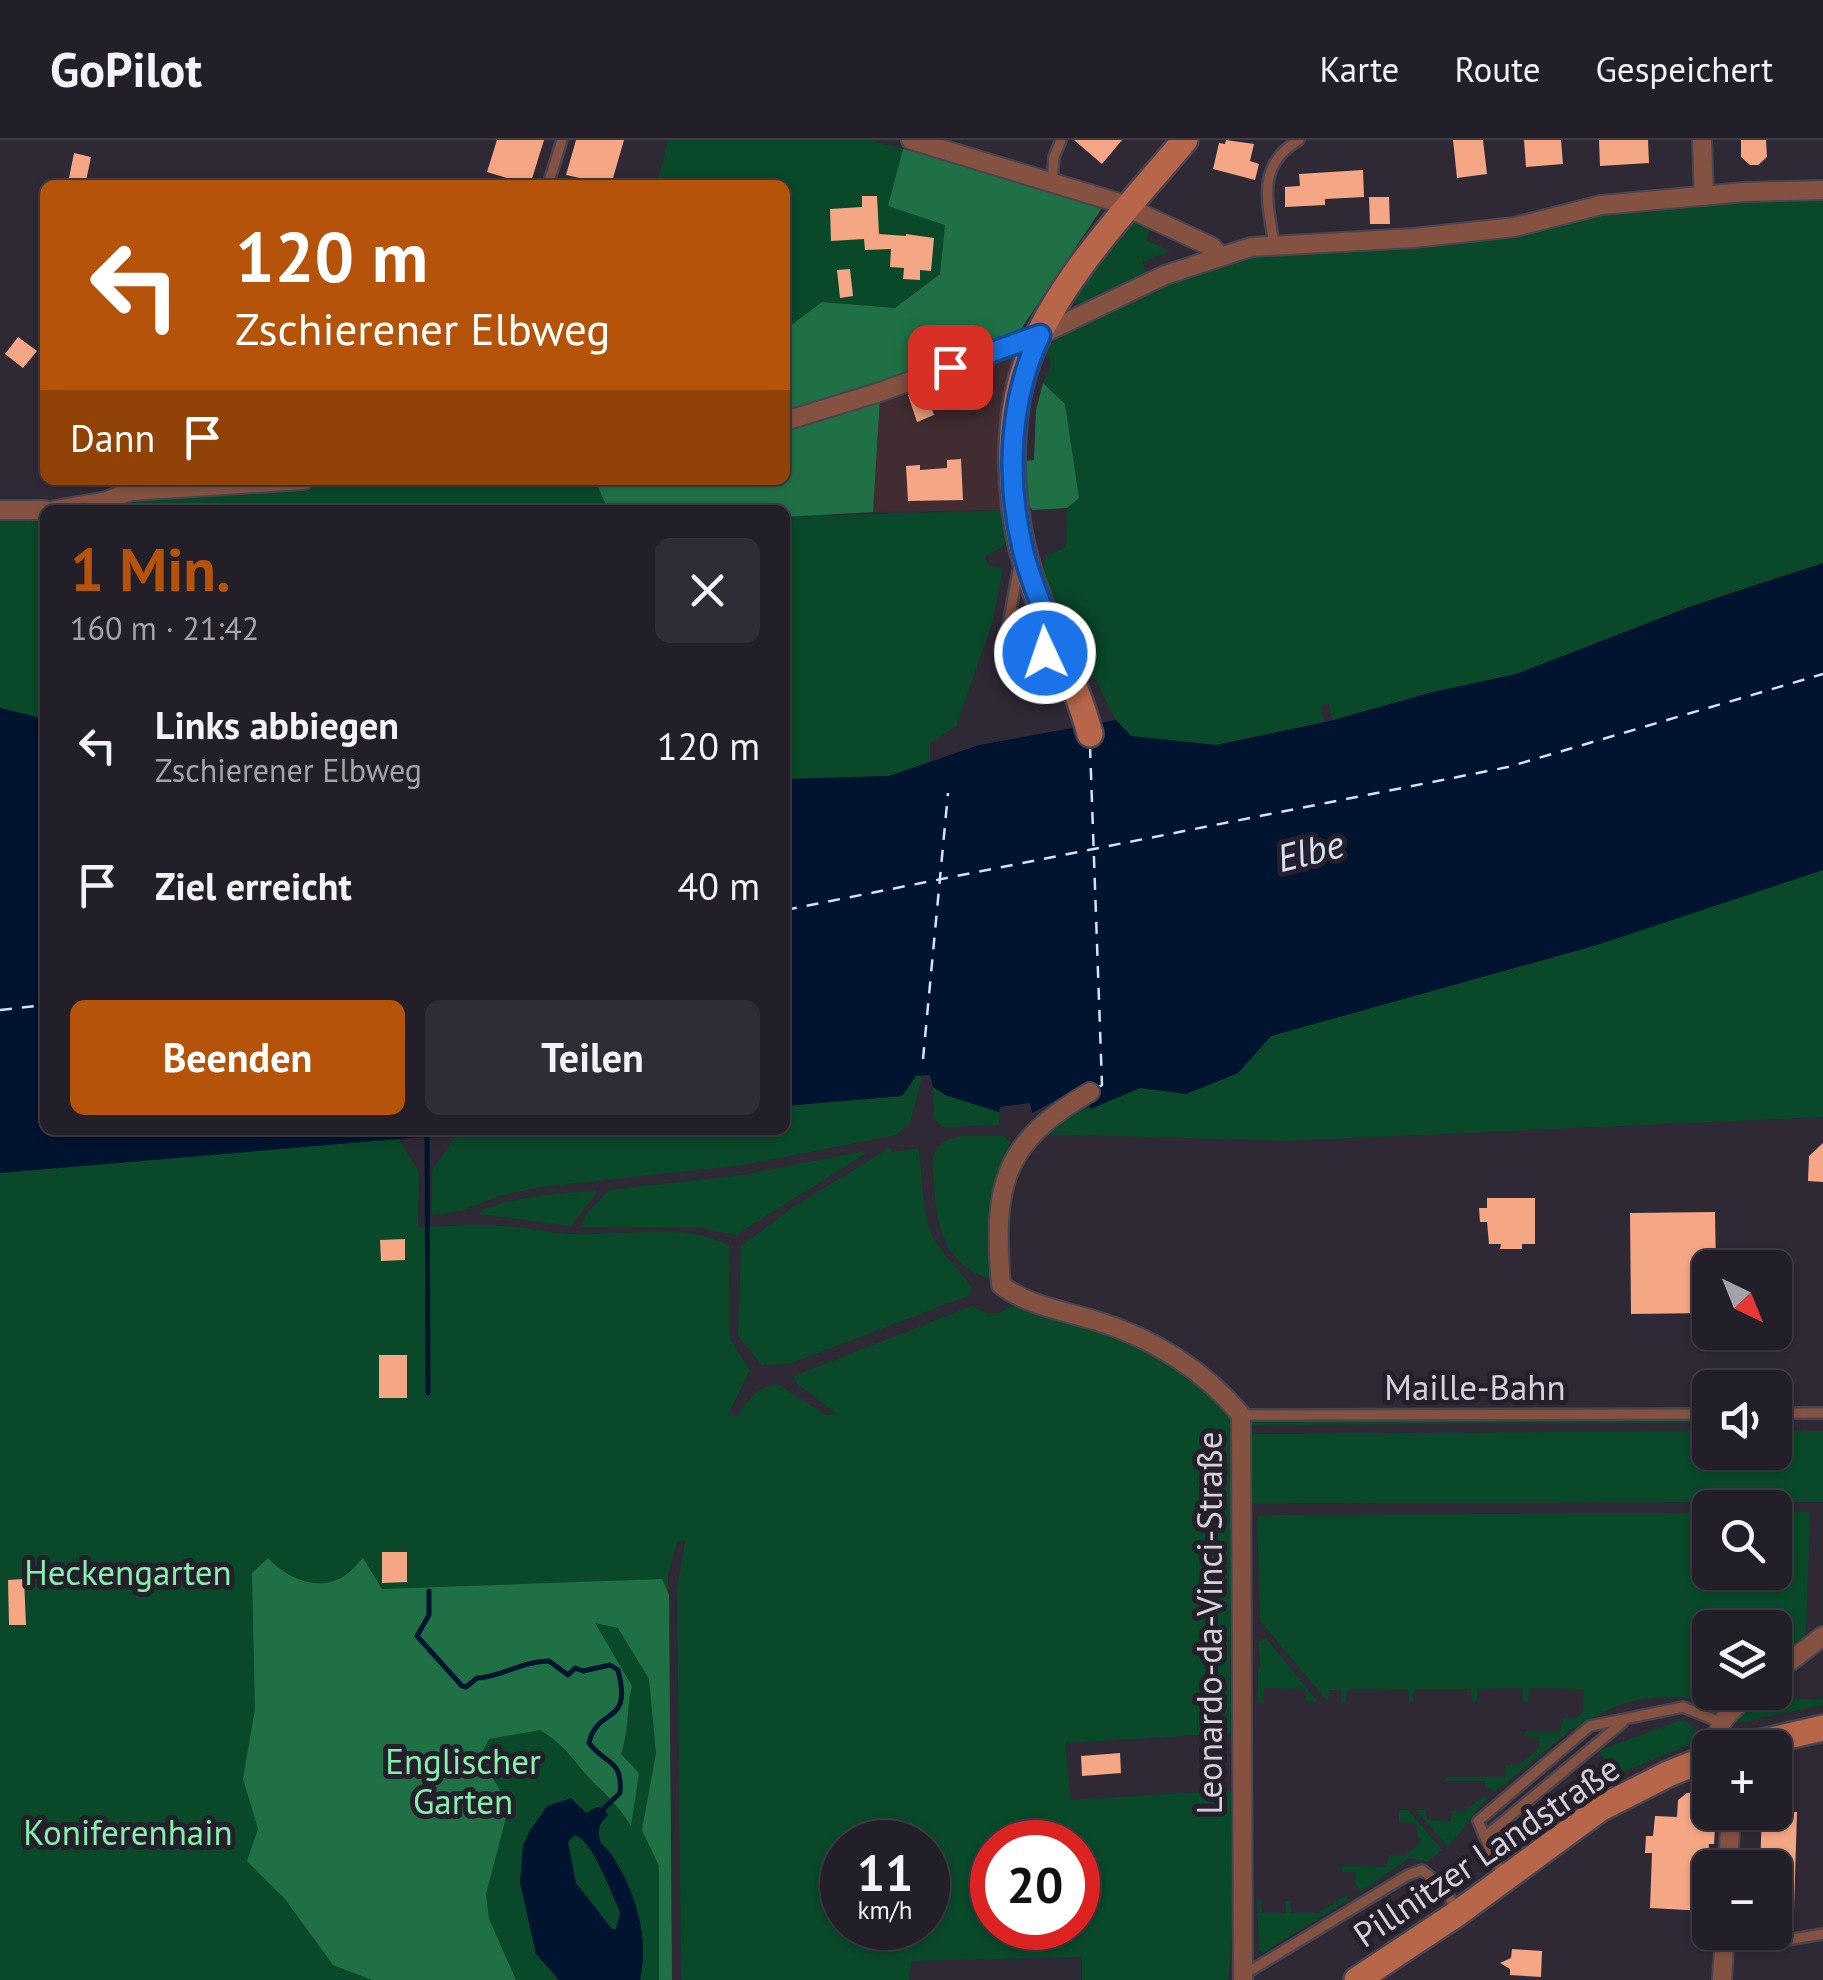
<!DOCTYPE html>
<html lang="de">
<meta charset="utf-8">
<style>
:root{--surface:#221f28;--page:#2e2c34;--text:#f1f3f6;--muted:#a2a2a8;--line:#3f3d45;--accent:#b45309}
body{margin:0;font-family:"PT Sans",sans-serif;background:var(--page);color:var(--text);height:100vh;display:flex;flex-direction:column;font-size:38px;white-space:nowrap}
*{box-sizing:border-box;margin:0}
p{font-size:32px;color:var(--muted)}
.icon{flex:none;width:55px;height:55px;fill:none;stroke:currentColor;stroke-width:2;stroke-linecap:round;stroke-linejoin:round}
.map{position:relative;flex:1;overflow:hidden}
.panel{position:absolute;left:40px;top:365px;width:750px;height:630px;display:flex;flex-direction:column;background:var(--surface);border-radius:15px;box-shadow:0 2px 8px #0004,0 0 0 2px var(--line)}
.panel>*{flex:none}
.banner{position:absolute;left:40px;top:40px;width:750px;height:305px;border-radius:15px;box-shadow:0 2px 8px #0004,0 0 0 2px var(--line);background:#b45309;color:#fff;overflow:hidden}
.needle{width:65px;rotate:137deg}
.controls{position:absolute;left:1692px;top:1110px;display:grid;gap:20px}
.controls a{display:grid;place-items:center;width:100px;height:100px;border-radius:15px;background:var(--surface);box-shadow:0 2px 8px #0004,0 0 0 2px var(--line);font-size:50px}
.speed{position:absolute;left:820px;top:1680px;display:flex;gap:20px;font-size:50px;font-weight:700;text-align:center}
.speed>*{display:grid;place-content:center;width:130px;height:130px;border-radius:50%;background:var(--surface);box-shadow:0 2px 8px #0004,0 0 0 2px var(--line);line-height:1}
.speed small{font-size:25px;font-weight:400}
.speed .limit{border:15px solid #d22;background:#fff;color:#111}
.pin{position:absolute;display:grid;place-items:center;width:85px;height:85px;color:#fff;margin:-42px;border-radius:20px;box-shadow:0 5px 15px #0006}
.me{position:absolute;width:110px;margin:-55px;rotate:357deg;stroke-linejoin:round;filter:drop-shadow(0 0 8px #0008)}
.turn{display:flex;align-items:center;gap:35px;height:210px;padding:0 30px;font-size:45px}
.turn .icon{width:130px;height:130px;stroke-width:2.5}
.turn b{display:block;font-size:70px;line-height:85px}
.then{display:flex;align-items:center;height:95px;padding:0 30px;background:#0003;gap:20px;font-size:38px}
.round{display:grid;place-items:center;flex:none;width:105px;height:105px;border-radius:15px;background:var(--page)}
.head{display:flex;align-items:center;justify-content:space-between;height:170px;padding:0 30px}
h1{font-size:60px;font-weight:800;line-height:75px;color:var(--accent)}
.primary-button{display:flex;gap:20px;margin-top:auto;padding:20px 30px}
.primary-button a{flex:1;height:115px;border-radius:15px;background:var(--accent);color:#fff;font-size:40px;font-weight:800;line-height:115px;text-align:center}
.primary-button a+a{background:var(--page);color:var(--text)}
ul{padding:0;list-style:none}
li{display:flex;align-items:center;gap:30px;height:140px;padding:0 30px}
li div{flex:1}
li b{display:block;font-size:38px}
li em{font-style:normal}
header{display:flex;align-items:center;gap:60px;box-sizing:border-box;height:140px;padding:0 50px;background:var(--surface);border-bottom:2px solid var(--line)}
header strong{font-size:48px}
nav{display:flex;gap:55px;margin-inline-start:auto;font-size:35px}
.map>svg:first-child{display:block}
.commercial{fill:#412d31}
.green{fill:#094829;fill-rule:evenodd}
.forest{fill:#1f7145}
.water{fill:#00132f;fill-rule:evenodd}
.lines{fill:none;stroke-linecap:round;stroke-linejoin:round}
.stream{stroke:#00132f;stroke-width:5}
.ferry{stroke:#d4e2f2;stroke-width:2.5;stroke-dasharray:12 10;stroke-linecap:butt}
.building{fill:#f5a684}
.lane-casing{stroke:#49444f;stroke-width:14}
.street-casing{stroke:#49444f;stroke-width:22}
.secondary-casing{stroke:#49444f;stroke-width:30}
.lane{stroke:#855241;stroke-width:9}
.street{stroke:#855241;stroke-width:18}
.secondary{stroke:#b7664a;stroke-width:25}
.route-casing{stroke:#114b97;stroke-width:25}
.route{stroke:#1a73e8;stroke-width:18}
.labels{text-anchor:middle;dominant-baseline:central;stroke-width:10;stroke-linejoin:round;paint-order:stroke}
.street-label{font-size:35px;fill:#d4d1d9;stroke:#241f2b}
.park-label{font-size:35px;fill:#85efae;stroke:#241f2b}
.water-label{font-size:38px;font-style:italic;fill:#d4e2f2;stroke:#241f2b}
</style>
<header>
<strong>GoPilot</strong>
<nav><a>Karte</a><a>Route</a><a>Gespeichert</a></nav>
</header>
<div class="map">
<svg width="1823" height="1840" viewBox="0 0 1823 1840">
<rect width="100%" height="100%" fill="#2e2935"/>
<polygon class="commercial" points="1014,206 1005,370 873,372 880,257"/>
<g class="green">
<polygon points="668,0 869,0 903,9 889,66 945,85 940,134 895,168 822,162 785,190 785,45 657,45"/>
<polygon points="1823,56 1823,423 1689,467 1516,534 1433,552 1332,580 1329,564 1321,565 1324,582 1216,605 1131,596 1116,580 1042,433 1046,416 1066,407 1067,368 1079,358 1065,264 1043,243 1051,225 1045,209 1066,192 1168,140 1229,119 1604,71 1728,59"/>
<polygon points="1139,79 1152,87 1146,100 1170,111 1143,122 1147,136 1086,164 1075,163 1075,154 1131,84"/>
<polygon points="391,340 595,340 608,370 93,370 133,357"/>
<polygon points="1005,370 1005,405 985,417 989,426 1003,429 992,484 956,586 930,603 930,622 889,636 785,639 785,377"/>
<polygon points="0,375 45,375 45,579 0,568"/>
<polygon points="1823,730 1823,977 1286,1001 1037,994 1074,973 1140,948 1186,954 1238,934 1271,896 1597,805"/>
<polygon points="916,935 921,935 921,940 910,983 896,995 744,1025 542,1047 499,1056 461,1071 432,1075 432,1031 457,994 505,990 785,990 785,966 902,956"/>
<polygon points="933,947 945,955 999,972 999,985 942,987 934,978"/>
<path d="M961,996H1004L1011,1002C990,1056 989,1077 992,1134L989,1138C945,1127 935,1082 934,1043C933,1031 930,1014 940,1005C945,1000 955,998 961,996Z"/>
<path d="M398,998L419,1032L418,1087C447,1086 476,1084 505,1086C528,1088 551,1093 575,1094C620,1096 690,1082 729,1106L730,1199L750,1230L728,1275L737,1276C747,1261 758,1246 777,1244L826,1275L837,1274L796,1243L794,1236L972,1166C989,1176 997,1176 1013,1165C1083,1183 1183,1205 1226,1270C1235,1283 1234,1299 1235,1315L1230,1525L1232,1593L1065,1603L1071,1660L1232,1650C1230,1713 1236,1778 1228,1840H1082V1817L911,1821L909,1840H681L677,1448L685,1401L677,1402L668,1436L672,1840H0V1033ZM842,1702H928V1788H842ZM992,1702H1078V1788H992Z"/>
<path d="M891,1007L892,1012L918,1008C924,1037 920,1069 933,1097C943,1117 961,1129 972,1149L968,1156L789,1224L762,1225L738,1196L741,1106L793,1067Z"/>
<polygon points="864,1011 865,1014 736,1095 702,1088 580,1087 587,1073 609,1050 743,1035"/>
<path d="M596,1051L597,1053L571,1086L479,1074L480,1071C518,1055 555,1054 596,1051Z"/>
<polygon points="1710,1278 1710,1283 1250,1285 1250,1280"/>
<polygon points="1710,1291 1710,1312 1775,1312 1775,1291 1823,1291 1823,1362 1250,1363 1251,1294"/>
<path d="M1775,1372H1810L1806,1499L1775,1526V1488H1710V1552L1744,1553L1727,1563C1717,1557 1707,1558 1696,1558C1642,1555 1620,1559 1575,1590L1573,1588L1496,1651L1485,1647V1641H1446V1637H1505L1506,1625H1519L1539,1608V1597L1524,1596L1525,1591H1561L1563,1578L1575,1579L1583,1572L1584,1549L1529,1548L1528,1562L1523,1563L1522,1548L1477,1549V1561H1472L1471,1549H1414L1413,1561H1409L1408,1549L1347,1550L1346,1562H1341V1550H1329L1328,1562L1260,1481L1257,1375L1710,1373V1432H1775Z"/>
<polygon points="1266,1498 1318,1562 1306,1561 1305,1549 1264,1548 1263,1562 1258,1562 1258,1528 1261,1528 1258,1501"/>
<polygon points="1758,1556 1818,1560 1823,1557 1823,1565 1736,1583"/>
<polygon points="1684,1579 1698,1593 1696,1602 1601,1641 1596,1634 1608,1625 1598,1611"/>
<path d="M1485,1655L1488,1658C1471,1673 1464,1692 1447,1706L1416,1670H1426L1427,1680L1451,1681L1452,1671H1464Z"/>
<polygon points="1399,1670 1408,1670 1442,1710 1427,1722 1409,1718 1361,1752 1356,1744 1356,1732 1342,1732 1342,1726 1387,1727 1389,1715 1404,1716 1422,1702 1418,1697 1416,1683 1399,1682"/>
<polygon points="1347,1755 1349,1760 1263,1813 1259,1810 1257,1760 1261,1760 1262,1773 1286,1773 1285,1761 1290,1761 1291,1773 1318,1773"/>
</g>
<g class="forest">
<polygon points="903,9 963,23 1102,68 1019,192 1014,206 880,258 873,372 785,377 785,370 608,370 595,340 785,340 785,190 822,162 895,168 940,134 945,85 888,66"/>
<polygon points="1043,243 1065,264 1079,358 1067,368 1032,370 1024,354 1022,321 1034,320 1036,270"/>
<path d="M268,1418C286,1438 319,1453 344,1436C351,1432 357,1424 363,1418L382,1449L662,1439L669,1455L672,1840H659V1726L642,1690L656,1613L649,1539L618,1488L595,1483L632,1546C626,1570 629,1591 621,1614L639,1633L631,1686C620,1668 608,1656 593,1642C573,1621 568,1607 540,1590L489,1599L480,1616L509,1666L486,1754L489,1779L516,1840H372L333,1825L285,1759L247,1721L258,1689L243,1639L255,1569L252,1433Z"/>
</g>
<g class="water">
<polygon points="1823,423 1823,730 1597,805 1271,896 1238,933 1186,954 1140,948 1091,969 1078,948 1032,973 1030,963 1000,967 999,972 945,955 933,947 930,935 916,936 902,956 785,966 785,639 889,636 979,605 1116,580 1131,596 1216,605 1330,581 1433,552 1516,534 1689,467"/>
<polygon points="0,568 45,579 45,990 505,990 0,1033"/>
<path d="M571,1658L586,1673L597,1667L605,1669L608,1675C602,1681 598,1686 599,1695C599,1705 606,1706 611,1714C635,1749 650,1798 640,1840H559L536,1814L520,1743L523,1705L529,1692L547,1666ZM575,1695C593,1702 608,1746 617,1765L620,1772L616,1789H612L576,1743L568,1702Z"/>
</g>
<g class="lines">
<g class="stream">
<polyline points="428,1253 427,995 431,990"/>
<path d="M429,1451V1475L417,1496L462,1546L466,1547L477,1538C499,1538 522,1521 549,1521L568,1535L575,1528L583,1531L610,1525L618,1530C633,1587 598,1565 589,1603C605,1625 623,1618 620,1653L600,1672"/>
</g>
<g class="ferry">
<polyline points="1090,606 1102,945 1095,949"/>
<polyline points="785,770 1508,627 1823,534"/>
<polyline points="0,870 45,865"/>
<polyline points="923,919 948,653"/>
</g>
</g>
<g class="building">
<polygon points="497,0 544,0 530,45 487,32"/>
<polygon points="576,0 624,0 611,45 566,35"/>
<polygon points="1074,0 1122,0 1102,24"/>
<polygon points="1226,0 1254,4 1250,21 1259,24 1255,40 1213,29 1219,3 1225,4"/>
<polygon points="1453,0 1483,0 1487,34 1457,38"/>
<polygon points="1524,0 1561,0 1563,24 1526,27"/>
<polygon points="1599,0 1648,0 1649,23 1600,26"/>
<polygon points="1741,0 1766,0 1767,17 1758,25 1750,25 1741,17"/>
<polygon points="74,13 91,17 86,41 69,38"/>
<polygon points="1363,30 1364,57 1325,59 1325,65 1285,67 1285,47 1300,46 1299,34"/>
<polygon points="862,56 877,56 879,94 906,96 906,94 934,98 931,131 920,130 920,140 903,139 904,128 890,127 891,109 865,110 864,99 831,101 830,69 862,67"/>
<polygon points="1369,57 1389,57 1390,84 1370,84"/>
<polygon points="850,129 853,156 840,158 837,130"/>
<polygon points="18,197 37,211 23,228 5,214"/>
<polygon points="962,236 965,242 927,256 934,275 917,282 908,255"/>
<polygon points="961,319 963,360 908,361 906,326 920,325 920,330 947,328 947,320"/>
<polygon points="1823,1003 1823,1042 1808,1041 1809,1016"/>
<polygon points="1487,1058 1535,1058 1535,1104 1522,1104 1522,1109 1500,1109 1501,1104 1489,1104 1487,1082 1480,1082 1479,1068 1487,1068"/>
<polygon points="1715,1072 1716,1128 1710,1128 1710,1173 1631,1174 1630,1073"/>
<polygon points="405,1099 405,1120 381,1121 380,1100"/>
<rect x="379" y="1215" width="28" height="43"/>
<polygon points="382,1412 407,1412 407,1442 382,1443"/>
<polygon points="24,1439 26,1485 9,1485 8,1440"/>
<polygon points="1120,1613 1121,1633 1082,1636 1081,1616"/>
<polygon points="1687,1653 1703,1654 1710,1661 1710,1672 1716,1672 1714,1704 1709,1704 1705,1771 1650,1768 1652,1713 1645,1713 1646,1696 1653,1696 1655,1676 1677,1677 1678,1660"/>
<polygon points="1762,1672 1797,1672 1794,1770 1775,1770 1775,1728 1760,1728"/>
<polygon points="1512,1809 1542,1811 1541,1837 1510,1835 1510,1829 1500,1823 1511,1818"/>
</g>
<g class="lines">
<defs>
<g id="lane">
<polyline points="1052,41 1054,17 1061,0"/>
<polyline points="548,45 562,0"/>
<path d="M1274,105C1268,62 1255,26 1299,0"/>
<polyline points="1019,426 1007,490 1010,510 1027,520 1045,513 1049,503"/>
<polyline points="1775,1273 1823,1273"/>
<polyline points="1241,1275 1710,1274"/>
<polyline points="1487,1695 1623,1582"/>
<path d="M1504,1735C1491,1718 1487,1700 1478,1681L1590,1586L1683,1567L1720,1582"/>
<polyline points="1725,1798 1787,1800 1823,1794"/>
<polyline points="1245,1834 1408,1735 1422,1730 1444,1748 1457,1770"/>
</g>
<g id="street">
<polyline points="911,0 1116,62 1212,107 1219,115"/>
<polyline points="1702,0 1704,56"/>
<polyline points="785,281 880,252 1040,195 1165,135 1251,107 1414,98 1515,87 1601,65 1745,52 1823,50"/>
<polyline points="0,370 45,370"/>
<polyline points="55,370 107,361 131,351 304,340"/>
<path d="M1090,952C1001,1003 993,1047 1001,1145C1028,1166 1065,1171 1097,1181C1152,1198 1204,1230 1241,1275L1243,1840"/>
<polyline points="1775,1533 1823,1496"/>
<path d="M1718,1608C1713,1581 1734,1569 1752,1552"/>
<polyline points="1728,1728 1731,1672"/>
<polyline points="1722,1840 1725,1792"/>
</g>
<g id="secondary">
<path d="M1090,594C1073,530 1037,471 1022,407C1009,351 1007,279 1026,225C1054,143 1130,66 1185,0"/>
<polyline points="1737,1608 1823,1588"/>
<polyline points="1357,1840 1458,1773 1601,1668 1668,1634 1710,1617"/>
</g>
</defs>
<use href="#lane" class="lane-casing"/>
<use href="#street" class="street-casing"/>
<use href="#secondary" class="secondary-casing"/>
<use href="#lane" class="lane"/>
<use href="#street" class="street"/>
<use href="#secondary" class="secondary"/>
</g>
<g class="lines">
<defs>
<path id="route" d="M950,227L1040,195C1009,260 1006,337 1022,406C1028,436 1042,465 1052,494L1045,513"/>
</defs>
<use href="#route" class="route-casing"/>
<use href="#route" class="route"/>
</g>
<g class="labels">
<g class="street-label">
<text x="1475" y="1247">Maille-Bahn</text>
<text transform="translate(1209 1483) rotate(-90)">Leonardo-da-Vinci-Straße</text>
<text transform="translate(1486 1711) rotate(-34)">Pillnitzer Landstraße</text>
</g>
<g class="park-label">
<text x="128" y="1432">Heckengarten</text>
<text x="463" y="1621">Englischer<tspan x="463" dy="40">Garten</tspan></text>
<text x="128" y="1692">Koniferenhain</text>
</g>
<g class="water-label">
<text transform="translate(1310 710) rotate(-14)">Elbe</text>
</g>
</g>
</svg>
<div class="controls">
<a><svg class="needle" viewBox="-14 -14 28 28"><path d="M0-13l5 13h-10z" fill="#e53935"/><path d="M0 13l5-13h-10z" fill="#a2a2a8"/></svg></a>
<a><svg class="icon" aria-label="sound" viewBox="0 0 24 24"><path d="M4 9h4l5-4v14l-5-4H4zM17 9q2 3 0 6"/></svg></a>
<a><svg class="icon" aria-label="search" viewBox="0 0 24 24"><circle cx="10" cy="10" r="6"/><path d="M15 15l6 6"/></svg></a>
<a><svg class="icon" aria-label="layers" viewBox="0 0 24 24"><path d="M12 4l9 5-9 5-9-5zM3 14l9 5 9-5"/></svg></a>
<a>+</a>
<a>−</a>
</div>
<div class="speed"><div>11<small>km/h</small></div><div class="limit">20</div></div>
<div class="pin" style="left:950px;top:227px;background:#d93025"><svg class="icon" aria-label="arrive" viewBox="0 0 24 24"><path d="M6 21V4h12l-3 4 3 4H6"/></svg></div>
<svg class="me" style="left:1045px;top:513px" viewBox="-20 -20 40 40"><circle r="17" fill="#1a73e8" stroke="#fff" stroke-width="3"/><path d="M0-11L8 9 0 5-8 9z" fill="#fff"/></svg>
<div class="banner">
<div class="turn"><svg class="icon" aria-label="left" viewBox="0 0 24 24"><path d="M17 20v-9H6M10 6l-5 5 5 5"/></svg><div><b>120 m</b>Zschierener Elbweg</div></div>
<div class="then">Dann<svg class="icon" aria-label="arrive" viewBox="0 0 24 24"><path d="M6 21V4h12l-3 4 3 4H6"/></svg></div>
</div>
<section class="panel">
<div class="head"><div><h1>1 Min.</h1><p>160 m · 21:42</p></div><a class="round"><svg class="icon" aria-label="close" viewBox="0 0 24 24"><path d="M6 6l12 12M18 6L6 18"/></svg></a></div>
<ul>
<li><svg class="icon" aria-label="left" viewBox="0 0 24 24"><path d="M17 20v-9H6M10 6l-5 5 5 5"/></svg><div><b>Links abbiegen</b><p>Zschierener Elbweg</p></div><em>120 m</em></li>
<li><svg class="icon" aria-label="arrive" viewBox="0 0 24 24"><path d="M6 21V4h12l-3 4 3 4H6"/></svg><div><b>Ziel erreicht</b></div><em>40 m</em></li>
</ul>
<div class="primary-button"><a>Beenden</a><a>Teilen</a></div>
</section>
</div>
